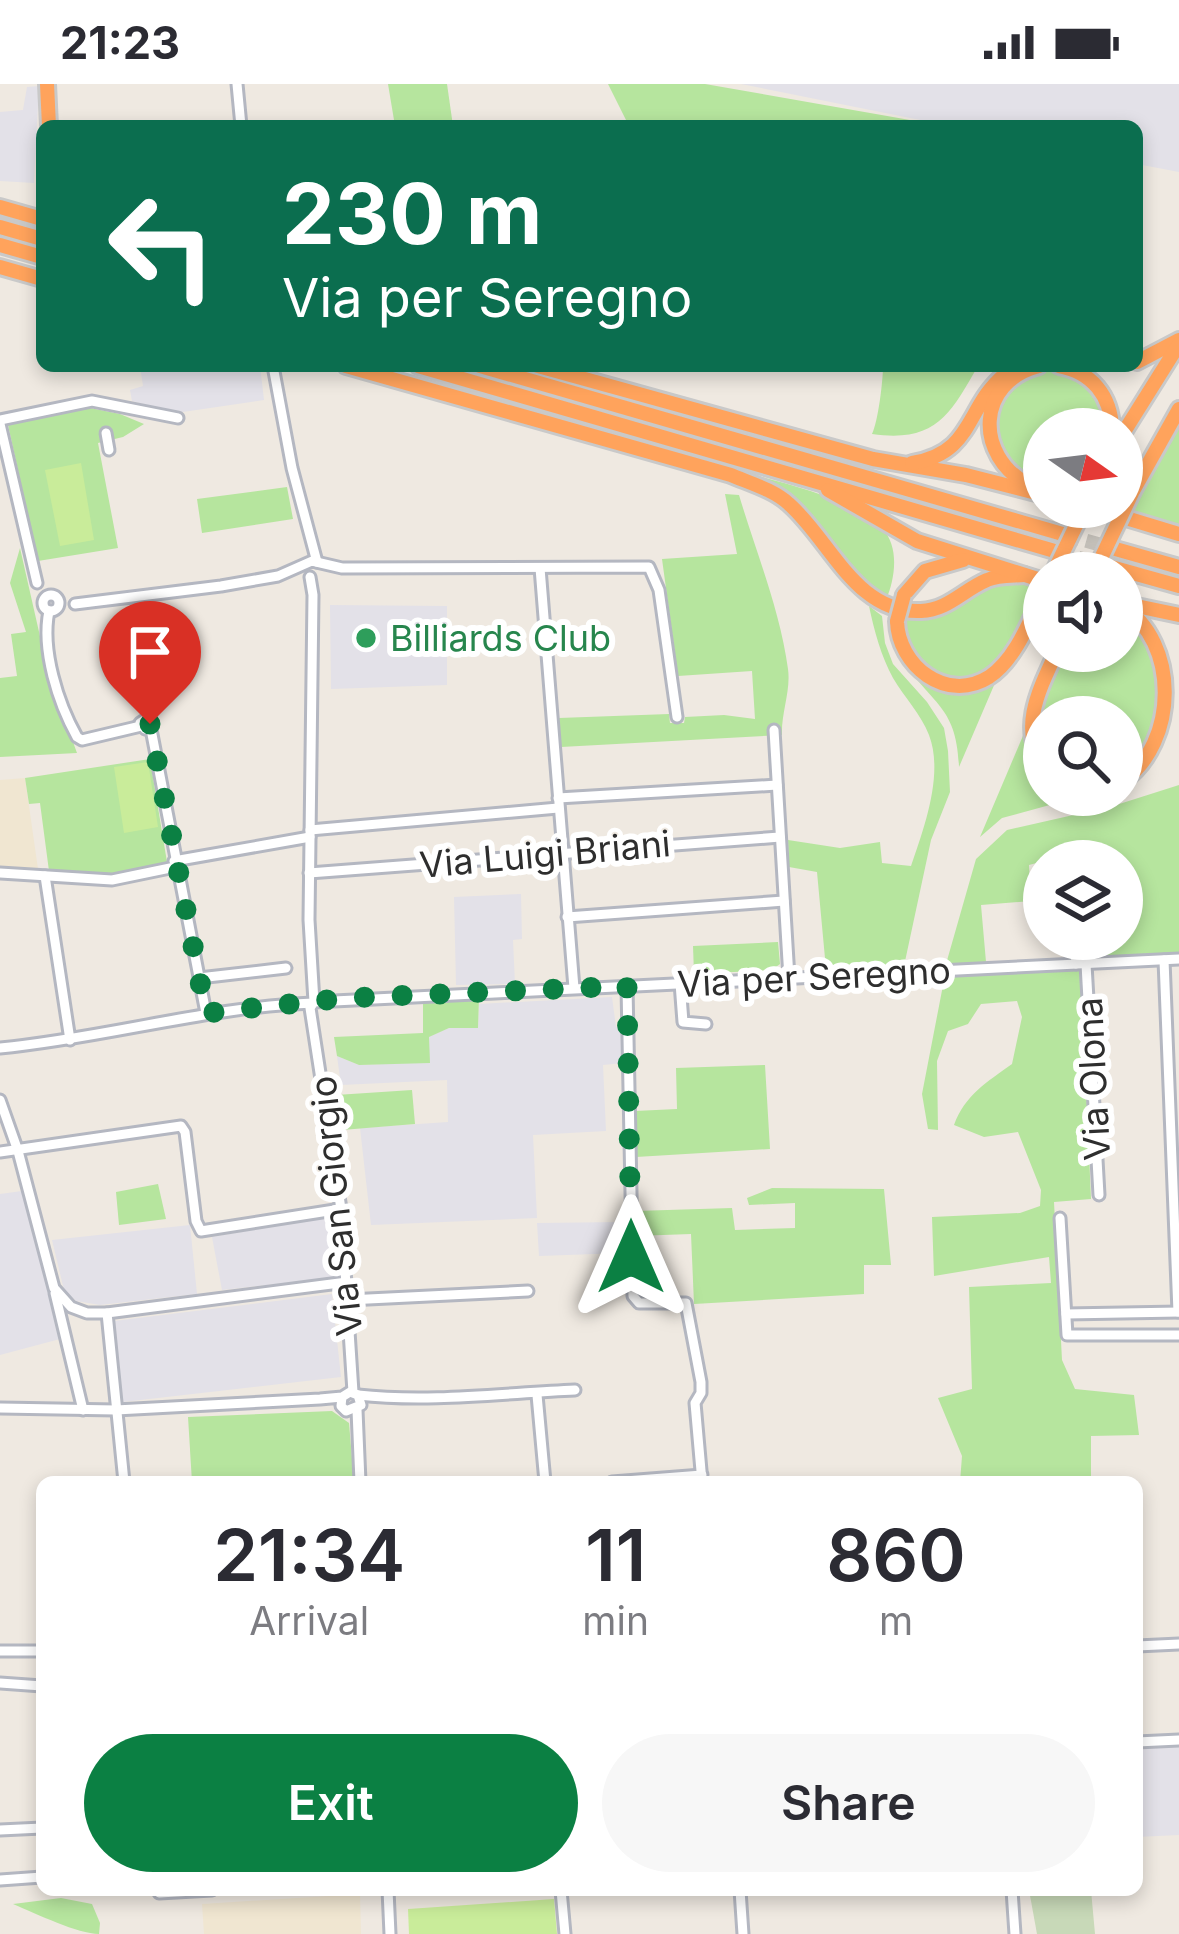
<!DOCTYPE html>
<style>
:root{--surface:#fff;--page:#f7f7f7;--text:#2b2b33;--muted:#7c7c81;--accent:#0b8043}
body{margin:0;font-family:Inter,sans-serif;background:var(--page);color:var(--text);height:100vh;display:flex;flex-direction:column;font-size:45px;white-space:nowrap}
*{box-sizing:border-box;margin:0}
p{font-size:39px;color:var(--muted)}
.icon{flex:none;width:66px;height:66px;fill:none;stroke:currentColor;stroke-width:2;stroke-linecap:round;stroke-linejoin:round}
.map{position:relative;flex:1;overflow:hidden}
.sheet{position:absolute;left:36px;top:1392px;width:1107px;height:420px;display:flex;flex-direction:column;background:var(--surface);border-radius:18px;box-shadow:0 6px 18px #0003}
.sheet>*{flex:none}
.top-card{position:absolute;left:36px;top:36px;width:1107px;height:252px;border-radius:18px;box-shadow:0 6px 18px #0003;background:#0b6e4f;color:#fff;overflow:hidden}
.needle{width:78px;rotate:104deg}
.tools{position:absolute;left:1023px;top:324px;display:grid;gap:24px}
.tools a{display:grid;place-items:center;width:120px;height:120px;border-radius:50%;background:var(--surface);box-shadow:0 6px 18px #0003;font-size:60px}
.pin{position:absolute;display:grid;place-items:center;width:102px;height:102px;color:#fff;margin:-123px -51px;border-radius:50% 50% 50% 0;rotate:-45deg;box-shadow:0 0 12px #0007}
.pin .icon{rotate:45deg}
.me{position:absolute;width:132px;margin:-66px;rotate:0deg;stroke-linejoin:round;filter:drop-shadow(0 0 9px #0008)}
.turn{display:flex;align-items:center;gap:42px;height:252px;padding:0 48px;font-size:54px}
.turn .icon{width:156px;height:156px;stroke-width:2.5}
.turn b{display:block;font-size:84px;line-height:102px}
.eta{display:flex;justify-content:space-evenly;align-items:center;height:204px;text-align:center}
.eta b{font-size:72px;font-weight:600;line-height:84px}
.action{display:flex;gap:24px;margin-top:auto;padding:24px 48px}
.action a{flex:1;height:138px;border-radius:72px;background:var(--accent);color:#fff;font-size:48px;font-weight:600;line-height:138px;text-align:center}
.action a+a{background:var(--page);color:var(--text)}
.status{display:flex;justify-content:space-between;align-items:center;height:84px;padding:0 60px;background:var(--surface);direction:ltr}
.status svg{height:33px;fill:currentColor}
.map>svg:first-child{display:block}
.industrial{fill:#e3e1e8}
.education{fill:#f0e6d1}
.green{fill:#b6e59e}
.cemetery{fill:#c8d9b8}
.pitch{fill:#c9ec9a}
.lines{fill:none;stroke-linecap:round;stroke-linejoin:round}
.highway-tunnel{stroke:#c8c4bd;stroke-width:14;stroke-dasharray:14 7;stroke-linecap:butt}
.minor-casing{stroke:#b4b7c1;stroke-width:15}
.highway-casing{stroke:#c9c9c9;stroke-width:20}
.minor{stroke:#fff;stroke-width:9}
.highway{stroke:#ffa35c;stroke-width:14}
.highway-bridge-casing{stroke:#c9c9c9;stroke-width:20;stroke-linecap:butt}
.highway-bridge{stroke:#ffa35c;stroke-width:14}
.route{stroke:#0b8043;stroke-width:21;stroke-dasharray:0 37.8}
.leisure-dot{fill:#2e9e5b;stroke:#fff;stroke-width:4.5}
.labels{text-anchor:middle;dominant-baseline:central;stroke-width:12;stroke-linejoin:round;paint-order:stroke}
.leisure-label{font-size:36px;fill:#27864d;stroke:#fff;text-anchor:start}
.street-label{font-size:36px;fill:#2e2e2e;stroke:#fff}
</style>
<div class="status"><b>21:23</b><svg viewBox="0 0 49 12"><path d="M0 12V9h3v3zM5 12V6h3v6zM10 12V3h3v9zM15 12V0h3v12zM26 1h20v11H26zM47 4h2v5h-2z"/></svg></div>
<div class="map">
<svg width="1179" height="1850" viewBox="0 0 1179 1850">
<rect width="100%" height="100%" fill="#efe9e1"/>
<g class="industrial">
<polygon points="741,0 1179,0 1179,88 1137,80 1137,42 950,42"/>
<polygon points="39,2 34,99 0,97 0,28 23,26 27,3"/>
<polygon points="140,282 260,282 264,316 176,329 132,317 130,306 143,302"/>
<polygon points="330,521 447,522 447,601 331,605"/>
<polygon points="521,810 522,855 513,856 515,900 456,901 454,813"/>
<polygon points="612,913 616,943 621,943 623,979 603,981 606,1047 533,1051 537,1134 371,1141 360,1044 448,1038 447,996 341,1001 337,972 359,981 429,978 428,953 449,944 478,944 479,920"/>
<polygon points="22,1107 60,1255 0,1271 0,1110"/>
<polygon points="333,1132 337,1193 222,1206 212,1153"/>
<polygon points="622,1138 623,1169 539,1172 537,1139"/>
<polygon points="190,1141 197,1210 100,1221 76,1217 64,1206 52,1156"/>
<polygon points="332,1210 341,1293 123,1318 114,1237"/>
<polygon points="1179,1661 1179,1751 1137,1753 1137,1663"/>
</g>
<g class="education">
<polygon points="25,694 38,785 0,782 0,696"/>
<polygon points="360,1810 361,1850 204,1850 202,1820"/>
</g>
<g class="green">
<polygon points="388,0 447,0 453,42 395,42"/>
<polygon points="608,0 705,0 944,42 629,42"/>
<path d="M883,282H978C950,331 935,359 872,350C878,338 883,297 883,282Z"/>
<path d="M1043,286C1087,288 1098,305 1108,345H1044V402C1004,387 971,329 1016,298C1024,293 1035,290 1043,286Z"/>
<polygon points="90,324 120,330 144,340 123,353 98,359 118,464 38,477 8,341"/>
<polygon points="1179,344 1179,443 1129,428 1166,358"/>
<path d="M732,385C774,397 851,413 882,444C900,463 895,495 886,516L868,505L812,435Z"/>
<polygon points="287,403 293,435 202,449 197,415"/>
<path d="M725,410L739,411C756,468 780,526 788,585C791,607 781,629 782,651L561,663L559,634L669,630L670,639H684L685,633L724,631L755,635L752,587L678,592L662,475L737,470Z"/>
<polygon points="20,464 49,592 77,669 0,673 0,594 17,592 11,550 26,548 10,499"/>
<path d="M1014,496L1041,501C1033,524 1013,568 995,584C971,605 927,596 910,570C905,561 904,544 902,533C950,533 971,505 1014,496Z"/>
<path d="M869,522L882,532L885,559L893,580L927,618L944,644L948,667L950,708L931,756L904,882L826,885L817,788L789,783L788,756L840,764L880,758L882,779L911,782C924,744 944,690 929,651C921,630 904,613 893,594C881,572 874,546 869,522Z"/>
<path d="M1122,527L1150,552L1164,604L1150,659L1122,695V633H1044V672C1032,633 1047,603 1064,567H1122Z"/>
<path d="M903,576C934,608 953,615 995,599L959,683C957,621 931,621 903,576Z"/>
<path d="M1025,647C1024,673 1044,686 1044,711L1079,713L1002,734L980,753Z"/>
<polygon points="150,675 167,778 112,792 49,787 40,719 29,720 25,694"/>
<polygon points="1179,701 1179,869 1078,876 1076,855 1122,855 1122,777 1044,777 1029,781 1031,817 981,821 986,878 946,880 976,775 1007,746 1113,722"/>
<polygon points="778,858 780,880 772,886 694,890 693,862"/>
<path d="M1081,886L1091,1115L1054,1118L1062,1276L1075,1305L1134,1311L1139,1351L1091,1352V1398H960L962,1372L938,1314L972,1305L969,1203L1051,1199L1049,1173L934,1192L932,1133L1020,1129L1040,1122L1041,1106L1018,1048L984,1053L954,1041C965,1011 987,998 1012,980L1022,933L1017,917L981,920L968,940L948,947L937,977L938,1046L928,1045L922,1010L945,891Z"/>
<polygon points="479,914 478,944 449,944 429,953 430,979 359,981 337,972 334,953 423,949 423,916"/>
<polygon points="765,981 770,1065 636,1073 635,1027 677,1025 676,984"/>
<polygon points="412,1006 415,1040 342,1046 336,1011"/>
<polygon points="158,1100 166,1135 119,1141 116,1108"/>
<polygon points="772,1104 884,1105 891,1181 864,1181 864,1210 694,1220 691,1150 635,1152 635,1127 732,1124 735,1146 795,1144 795,1119 749,1121 747,1114"/>
<polygon points="332,1327 349,1339 354,1398 192,1398 188,1333"/>
<path d="M61,1814L92,1820L100,1839L99,1850C78,1850 37,1830 13,1820Z"/>
</g>
<polygon class="cemetery" points="1029,1806 1091,1806 1095,1850 1037,1850"/>
<g class="pitch">
<polygon points="81,379 94,456 60,462 45,386"/>
<polygon points="148,678 158,743 124,749 114,683"/>
<polygon points="554,1815 557,1850 409,1850 408,1825"/>
</g>
<g class="lines">
<g class="highway-tunnel">
<polyline points="1088,423 1126,434"/>
<polyline points="1066,451 1112,464"/>
<polyline points="1058,468 1104,481"/>
</g>
<defs>
<g id="minor">
<polyline points="237,0 241,42"/>
<polyline points="273,282 292,384 317,478"/>
<polyline points="0,336 92,317 178,334"/>
<polyline points="0,340 37,499"/>
<polyline points="106,349 109,366"/>
<polyline points="540,484 574,904"/>
<polyline points="310,493 313,511 309,836 314,918"/>
<circle cx="51" cy="519" r="8"/>
<polyline points="75,520 221,502 278,492 312,477 342,484 649,483 659,506 677,633"/>
<path d="M49,527C41,566 58,619 77,653L82,656L141,642"/>
<polygon points="146,635 150,641 145,645 140,639"/>
<polyline points="150,640 206,929"/>
<polyline points="774,646 789,894"/>
<polyline points="558,714 777,701"/>
<polyline points="310,746 558,724"/>
<polyline points="174,777 310,753"/>
<polyline points="0,789 112,796 175,783"/>
<polyline points="309,789 780,753"/>
<polyline points="45,792 70,956"/>
<polyline points="567,833 784,817"/>
<polyline points="1074,855 1076,880"/>
<polyline points="1164,876 1178,1228"/>
<polyline points="1086,880 1099,1111"/>
<polyline points="199,894 286,884"/>
<polyline points="680,899 683,938 706,940"/>
<polyline points="627,902 633,1212 639,1219 686,1219 701,1298 701,1309 695,1319 702,1398"/>
<path d="M0,964C105,954 207,923 313,919"/>
<polyline points="0,1016 18,1067 54,1204 71,1223 87,1229 107,1229 347,1198"/>
<polyline points="0,1068 181,1042 185,1048 196,1137 201,1147 341,1125"/>
<polyline points="1060,1134 1067,1251 1179,1251"/>
<polyline points="55,1209 83,1326"/>
<polyline points="348,1216 528,1207"/>
<polyline points="107,1229 124,1398"/>
<polyline points="1066,1230 1179,1228"/>
<polyline points="353,1308 341,1125 310,924 314,918 1179,875"/>
<path d="M358,1311C430,1319 505,1309 575,1306"/>
<polyline points="537,1311 545,1398"/>
<polyline points="0,1324 116,1326 320,1315 342,1313 350,1308 358,1311 361,1321 346,1327 341,1322 342,1313"/>
<polyline points="357,1326 360,1398"/>
<polyline points="612,1398 702,1391"/>
<polyline points="1137,1562 1179,1560"/>
<polyline points="0,1567 42,1567"/>
<polyline points="0,1599 42,1602"/>
<polyline points="1137,1658 1179,1656"/>
<polyline points="0,1746 42,1744"/>
<polyline points="0,1796 42,1793"/>
<polyline points="388,1806 390,1850"/>
<polyline points="561,1806 565,1850"/>
<polyline points="740,1806 743,1850"/>
<polyline points="1012,1806 1015,1850"/>
<polyline points="159,1809 212,1806"/>
</g>
<g id="highway">
<polyline points="47,0 49,42"/>
<polyline points="0,123 42,135"/>
<polyline points="0,143 42,155"/>
<polyline points="0,161 42,173"/>
<polyline points="0,183 42,195"/>
<polyline points="1137,278 1179,256"/>
<path d="M346,282L731,391C750,399 774,406 789,420C831,457 856,530 921,527C948,526 963,506 987,496C998,491 1012,492 1024,491"/>
<polyline points="418,282 1058,468"/>
<polyline points="480,282 1066,451"/>
<polyline points="538,282 873,375 966,391 1044,411"/>
<path d="M1059,282C1092,288 1111,312 1112,345"/>
<polyline points="1122,351 1179,260"/>
<path d="M912,379C974,369 965,324 1004,291"/>
<path d="M1029,401C974,372 976,298 1039,282"/>
<polyline points="828,406 917,457 1044,497"/>
<polyline points="1133,407 1179,325"/>
<polyline points="1126,434 1179,450"/>
<polyline points="1112,464 1179,483"/>
<polyline points="1104,481 1179,502"/>
<polyline points="904,511 925,487 963,476"/>
<polyline points="1127,520 1179,531"/>
<path d="M1122,522C1179,558 1179,658 1122,698"/>
<path d="M897,537C898,581 946,620 989,593C1016,575 1030,536 1044,507"/>
<path d="M1044,681C1018,644 1040,604 1057,567"/>
</g>
</defs>
<use href="#minor" class="minor-casing"/>
<use href="#highway" class="highway-casing"/>
<use href="#minor" class="minor"/>
<use href="#highway" class="highway"/>
<defs>
<g id="highway-bridge">
<polyline points="1053,489 1085,423"/>
<polyline points="1094,489 1133,407"/>
<polyline points="897,537 904,511"/>
</g>
</defs>
<use href="#highway-bridge" class="highway-bridge-casing"/>
<use href="#highway-bridge" class="highway-bridge"/>
</g>
<g class="lines">
<polyline class="route" points="150,640 206,929 344,914 627,902 631,1173"/>
</g>
<circle class="leisure-dot" cx="366" cy="554" r="12"/>
<g class="labels">
<g class="leisure-label">
<text x="390" y="554">Billiards Club</text>
</g>
<g class="street-label">
<text transform="translate(545 770) rotate(-5)">Via Luigi Briani</text>
<text transform="translate(814 893) rotate(-3)">Via per Seregno</text>
<text transform="translate(1093 995) rotate(-93)">Via Olona</text>
<text transform="translate(336 1122) rotate(-96)">Via San Giorgio</text>
</g>
</g>
</svg>
<div class="tools">
<a><svg class="needle" viewBox="-14 -14 28 28"><path d="M0-13l5 13h-10z" fill="#e53935"/><path d="M0 13l5-13h-10z" fill="#7c7c81"/></svg></a>
<a><svg class="icon" aria-label="sound" viewBox="0 0 24 24"><path d="M4 9h4l5-4v14l-5-4H4zM17 9q2 3 0 6"/></svg></a>
<a><svg class="icon" aria-label="search" viewBox="0 0 24 24"><circle cx="10" cy="10" r="6"/><path d="M15 15l6 6"/></svg></a>
<a><svg class="icon" aria-label="layers" viewBox="0 0 24 24"><path d="M12 4l9 5-9 5-9-5zM3 14l9 5 9-5"/></svg></a>
</div>
<div class="pin" style="left:150px;top:640px;background:#d93025"><svg class="icon" aria-label="arrive" viewBox="0 0 24 24"><path d="M6 21V4h12l-3 4 3 4H6"/></svg></div>
<svg class="me" style="left:631px;top:1173px" viewBox="-20 -20 40 40"><path d="M0-17L14 15 0 8-14 15z" fill="#0b8043" stroke="#fff" stroke-width="4"/></svg>
<div class="top-card">
<div class="turn"><svg class="icon" aria-label="left" viewBox="0 0 24 24"><path d="M17 20v-9H6M10 6l-5 5 5 5"/></svg><div><b>230 m</b>Via per Seregno</div></div>
</div>
<section class="sheet">
<div class="eta">
<div><b>21:34</b><p>Arrival</p></div>
<div><b>11</b><p>min</p></div>
<div><b>860</b><p>m</p></div>
</div>
<div class="action"><a>Exit</a><a>Share</a></div>
</section>
</div>
